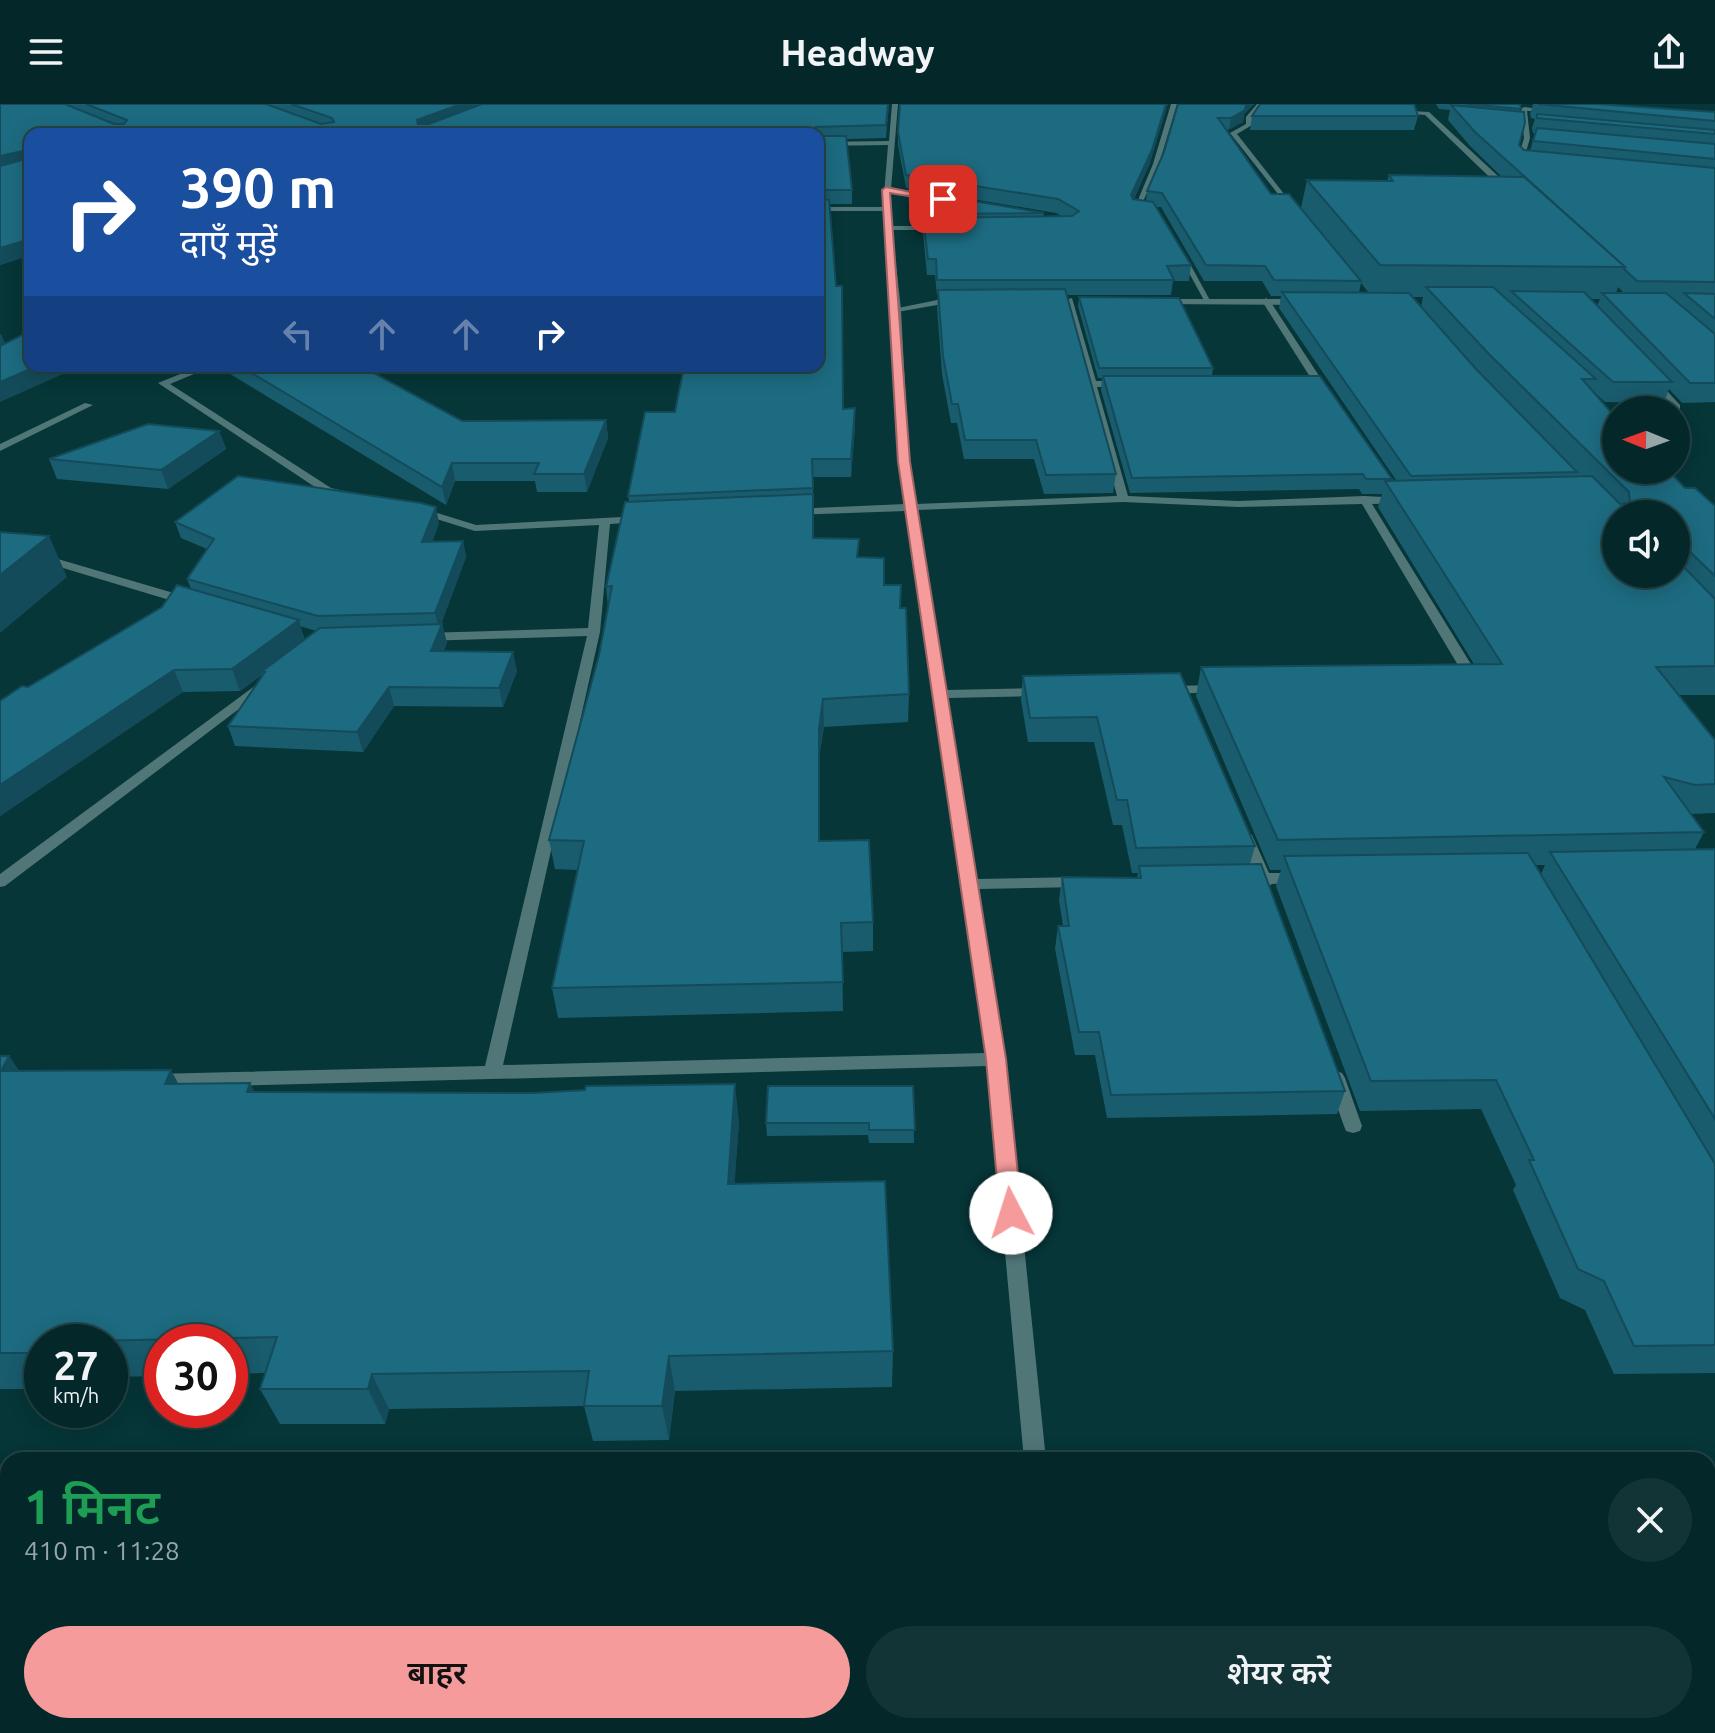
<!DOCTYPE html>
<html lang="hi">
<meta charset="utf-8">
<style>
:root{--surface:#04282a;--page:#123436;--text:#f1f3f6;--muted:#97a6a8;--line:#254447;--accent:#f59b9b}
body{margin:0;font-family:Ubuntu,"Noto Sans Devanagari",sans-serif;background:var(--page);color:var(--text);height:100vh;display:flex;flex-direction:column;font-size:30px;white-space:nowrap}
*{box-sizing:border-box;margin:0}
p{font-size:26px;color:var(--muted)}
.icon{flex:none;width:44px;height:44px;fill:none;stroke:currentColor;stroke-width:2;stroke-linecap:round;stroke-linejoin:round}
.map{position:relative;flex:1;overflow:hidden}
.details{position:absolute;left:0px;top:1348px;width:1716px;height:282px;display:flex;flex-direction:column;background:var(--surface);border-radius:24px 24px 0 0;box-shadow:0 4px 20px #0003,0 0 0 2px var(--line)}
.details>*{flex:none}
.top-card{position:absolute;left:24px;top:24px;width:800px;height:244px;border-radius:16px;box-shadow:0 4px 20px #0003,0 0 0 2px var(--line);background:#1a4fa0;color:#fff;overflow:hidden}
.needle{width:52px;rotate:271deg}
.fabs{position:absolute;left:1602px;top:292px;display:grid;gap:16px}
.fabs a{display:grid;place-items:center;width:88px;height:88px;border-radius:50%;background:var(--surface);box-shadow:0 4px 20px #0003,0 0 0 2px var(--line);font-size:40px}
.speed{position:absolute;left:24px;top:1220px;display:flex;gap:16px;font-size:40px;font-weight:700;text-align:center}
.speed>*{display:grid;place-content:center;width:104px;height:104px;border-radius:50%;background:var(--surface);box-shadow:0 4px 20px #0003,0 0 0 2px var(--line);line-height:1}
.speed small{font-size:20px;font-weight:400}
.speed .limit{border:12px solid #d22;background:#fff;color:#111}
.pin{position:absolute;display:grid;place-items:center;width:68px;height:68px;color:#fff;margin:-34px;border-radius:16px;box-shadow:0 4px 12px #0006}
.me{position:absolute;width:88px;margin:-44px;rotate:355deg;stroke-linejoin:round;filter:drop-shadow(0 0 6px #0008)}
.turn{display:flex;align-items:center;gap:28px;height:168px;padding:0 24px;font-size:36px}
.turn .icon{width:104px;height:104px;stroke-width:2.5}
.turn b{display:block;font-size:56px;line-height:68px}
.lanes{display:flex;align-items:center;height:76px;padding:0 24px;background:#0003;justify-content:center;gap:40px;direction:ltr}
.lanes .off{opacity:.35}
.round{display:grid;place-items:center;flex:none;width:84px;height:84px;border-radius:42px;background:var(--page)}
.overview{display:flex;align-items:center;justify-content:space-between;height:136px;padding:0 24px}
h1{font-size:48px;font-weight:600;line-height:60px;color:#1e9e55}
.action{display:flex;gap:16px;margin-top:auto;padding:16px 24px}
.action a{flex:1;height:92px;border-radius:48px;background:var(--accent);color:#111;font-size:32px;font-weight:600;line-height:92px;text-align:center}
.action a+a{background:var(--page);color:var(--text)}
header{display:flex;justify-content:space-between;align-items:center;height:104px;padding:0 24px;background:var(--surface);font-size:36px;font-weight:600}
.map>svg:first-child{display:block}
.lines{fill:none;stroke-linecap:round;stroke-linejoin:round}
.minor{fill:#517678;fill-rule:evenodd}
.tertiary{fill:#517678;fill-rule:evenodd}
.wall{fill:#195c6e;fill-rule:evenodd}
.shaded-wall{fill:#144b5a}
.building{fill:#1d6b80;stroke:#144b5a;stroke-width:2}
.route{fill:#f59b9b;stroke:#9f6565;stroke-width:2}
</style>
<header><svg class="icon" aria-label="menu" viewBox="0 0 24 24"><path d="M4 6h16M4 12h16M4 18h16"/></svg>Headway<svg class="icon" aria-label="share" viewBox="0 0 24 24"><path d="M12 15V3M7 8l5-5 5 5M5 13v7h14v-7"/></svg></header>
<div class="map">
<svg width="1715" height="1629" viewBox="0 0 1715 1629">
<rect width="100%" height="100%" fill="#063638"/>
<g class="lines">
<g class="minor">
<polygon points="892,0 898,0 891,85 933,93 929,95 891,89 892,122 945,122 949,124 945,126 892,126 901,205 909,358 916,400 1117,392 1065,196 1072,194 1096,277 1122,277 1127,280 1122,283 1097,283 1128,392 1238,397 1364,392 1404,394 1405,396 1400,399 1372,400 1482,578 1475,582 1468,578 1362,400 1238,403 1123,398 917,406 946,586 1043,584 1050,588 1043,592 947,594 976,775 1080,773 1088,778 1080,783 978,785 1005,955 1046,1356 1024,1356 988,962 154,984 148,982 145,977 148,972 154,970 485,962 587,532 424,537 418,533 424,529 588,524 599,421 475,427 414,408 414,404 418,403 476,421 640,412 646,415 640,418 610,420 600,528 503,961 986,949 906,407 791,411 785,408 791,405 905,400 899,358 893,205 883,107 818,107 818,103 883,103 888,41 818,42 818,38 889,37"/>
<polygon points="1171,0 1177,0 1159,60 1140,105 1148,108 1144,110 1133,108 1153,60"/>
<polygon points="1257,0 1263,0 1252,13 1252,21 1237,30 1299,109 1293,109 1230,29 1246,20 1246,13"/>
<polygon points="1524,3 1557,7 1527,7 1530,34 1524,55 1532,57 1530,60 1517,57 1524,34 1521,5"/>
<polygon points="1394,6 1429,8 1512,85 1512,89 1506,89 1425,11 1396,9"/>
<polygon points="1177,147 1184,149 1212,200 1205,198"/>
<polygon points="1266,194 1270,197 1329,287 1327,289 1319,287 1262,197"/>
<polygon points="200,262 213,262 170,280 331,384 349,388 349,392 324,389 158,279"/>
<polygon points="1651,276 1657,276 1680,301 1680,305 1674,305 1651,280"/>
<polygon points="85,299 93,301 0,347 0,340"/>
<polygon points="0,438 194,495 196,498 194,501 186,501 0,445"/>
<polygon points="267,573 272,574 272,580 5,782 0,783 0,770"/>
<polygon points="1219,581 1226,585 1224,588 1166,590 1159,586 1166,582"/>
<polygon points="1245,726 1252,731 1269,769 1300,769 1308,774 1305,778 1272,780 1265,784 1258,780 1242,779 1239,775 1242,771 1253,770 1238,731"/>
<polygon points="1336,967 1342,969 1345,974 1362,1022 1360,1027 1353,1029 1346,1027 1344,1022 1327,974 1330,969"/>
<polygon points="1715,1400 1715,1424 1708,1425 1708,1401"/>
<polygon points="1715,1476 1715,1500 1708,1501 1708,1477"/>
<rect x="0" y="1514" width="8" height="24"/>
<polygon points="143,1622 169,1622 167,1629 141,1629"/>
<rect x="1051" y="1622" width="26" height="7"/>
<polygon points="1115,1622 1141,1622 1143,1629 1117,1629"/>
</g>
<g class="tertiary">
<polygon points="957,192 961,195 960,197 897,208 893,205"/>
<polygon points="1161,195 1301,195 1305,198 1301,201 1158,200 1157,198"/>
</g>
</g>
<g class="wall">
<polygon points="0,0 889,0 886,34 846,35 852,86 852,100 830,100 843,305 855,304 855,322 851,373 813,373 813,434 859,453 884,481 901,481 901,504 909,590 908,618 824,623 819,653 819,737 873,818 873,847 842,848 843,907 558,914 552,884 578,766 555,765 549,736 599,551 608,503 606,483 629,397 628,392 675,308 818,262 818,30 30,30 30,151 0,161"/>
<path d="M1178,0H1254L1244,10L1243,18L1227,26L1271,90L1301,104L1307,76L1387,77L1389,71L1502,73L1471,43L1448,16L1450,6L1439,5L1436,0H1520L1519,41L1524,46L1530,47L1535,29H1533L1532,24L1535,15L1531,14L1530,10L1533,0H1597L1715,8V298L1682,299L1669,285L1664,299L1605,298L1592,286L1616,366L1685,384L1715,402V591H1679L1715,636V709L1691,710L1704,728L1695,745L1715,746V1269L1614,1270L1585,1206L1560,1194L1513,1086L1516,1081L1481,1005L1360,1007L1276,782L1281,766H1270L1196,592L1201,563L1474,560L1378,403L1382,390H1362L1359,385L1130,389L1101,286L1102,274H1098L1078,202L1079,193L1213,264L1212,272L1392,375V376H1396L1279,204L1281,192H1271L1262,177H1204L1161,103H1156L1191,161L1189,177H1173L1171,191H1067L1116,370L1113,389L1044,390L1034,355H964L957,319H951L942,270L937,203L938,191H937L935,171H927L923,129V119H922L920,103H909L908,86L1044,109L1043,113H1063L1056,109L906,84L898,41V28L1150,59L1134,95L1146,97L1147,87L1164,48ZM1361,179L1369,189H1359ZM1618,183L1624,189H1616ZM1412,193H1423L1421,203ZM1591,195H1600L1597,202ZM1676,410V470H1616ZM1535,761H1545L1541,770Z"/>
<polygon points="1252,12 1418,12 1414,26 1250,26"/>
<polygon points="217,262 361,262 462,317 606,316 608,334 587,388 537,388 535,377 455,377 446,401"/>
<polygon points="219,327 226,345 168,385 57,375 49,355"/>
<path d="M175,418L439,419L432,438L463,437L466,453L441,520H442L447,539L443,548L517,567L503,603L394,602L363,648L235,642L228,622L262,571L240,587L183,588L0,712V597L28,583L191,485L187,475L207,445L181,434ZM300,522L316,527L305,536Z"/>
<polygon points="1180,569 1255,742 1250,760 1345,987 1337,1010 1107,1014 1095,951 1075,951 1055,845 1058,822 1063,822 1059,796 1062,773 1137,774 1138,769 1132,769 1122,721 1113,721 1094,638 1028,638 1021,596 1023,572"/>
<polygon points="0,952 9,952 19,967 179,980 250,979 254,988 739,1018 734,1080 893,1247 892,1283 675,1287 669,1336 593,1337 584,1302 389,1305 385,1320 280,1320 260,1285 265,1269 230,1270 230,1238 162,1238 162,1272 110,1273 110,1238 42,1238 42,1285 0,1285"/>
<polygon points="913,982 914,1039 869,1039 868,1031 767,1032 766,1019"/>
</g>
<g class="shaded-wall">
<polygon points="461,0 497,0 419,28 417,16"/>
<polygon points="1166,0 1168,0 1150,59 1129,105 1131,91"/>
<polygon points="1246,0 1254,0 1244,10 1243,18 1229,26 1231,14"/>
<polygon points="27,46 30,55 0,67 0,52"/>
<polygon points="28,135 30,139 30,151 0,161 0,144"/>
<polygon points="0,230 1,230 8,246 0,251"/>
<polygon points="37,262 81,262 0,298 0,278"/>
<polygon points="855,304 855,322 851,373 851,355"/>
<polygon points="606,316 608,334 587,388 584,370"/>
<polygon points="219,327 226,345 168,385 161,366"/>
<polygon points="452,359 455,377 446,401 442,383"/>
<polygon points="436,403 439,419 426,454 422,438"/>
<polygon points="49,432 67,473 0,529 0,471"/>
<polygon points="463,437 466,453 439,526 435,509"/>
<polygon points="299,516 305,538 261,568 262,571 240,587 232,565"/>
<polygon points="442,520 447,539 436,567 431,547"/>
<polygon points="513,548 517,567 503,603 499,584"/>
<polygon points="174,566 183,588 0,712 0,681"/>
<polygon points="389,583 394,602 363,648 357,628"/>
<polygon points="823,595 824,623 819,653 819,766 819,625"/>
<polygon points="9,952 33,990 1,967"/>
<polygon points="171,966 191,1003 165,980"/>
<polygon points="250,979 268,1017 247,988"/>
<polygon points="735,980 739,1018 732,1117 728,1080"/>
<polygon points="36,1238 42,1246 42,1263 31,1249"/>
<polygon points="669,1252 675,1287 669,1336 662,1302"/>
<polygon points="372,1270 389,1305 385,1320 368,1285"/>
<polygon points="42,1622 63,1622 71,1629 40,1629"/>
</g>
<g class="building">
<polygon points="0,0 65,0 114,20 124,20 127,16 86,0 266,0 321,20 334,18 332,14 291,0 461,0 417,16 418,20 429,20 482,0 888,0 886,21 816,23 817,30 30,30 30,135 0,144 0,62 26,55 27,46 0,52"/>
<polygon points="900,0 1166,0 1152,46 1131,91 1133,95 1153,98 1191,161 1167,162 1174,176 937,176 936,155 928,155 923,114 1072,112 1079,107 1058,95 906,71 898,28"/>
<polygon points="1178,0 1246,0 1245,6 1231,14 1218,14 1271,90 1289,90 1361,177 1274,176 1265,162 1206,161 1162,89 1147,87 1164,48"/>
<polygon points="1260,0 1414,0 1418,12 1252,12"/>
<polygon points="1466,0 1520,0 1521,5"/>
<polygon points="1538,0 1597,0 1715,8 1715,17"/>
<polygon points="1451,1 1524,8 1525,19 1519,41 1524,46 1715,64 1715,178 1637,177 1624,165 1625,163 1475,28"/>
<polygon points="1537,10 1715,26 1715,30 1537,14"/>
<polygon points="1537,24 1715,40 1715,55 1533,37"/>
<polygon points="818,32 846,32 852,86 818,86"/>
<polygon points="1389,71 1524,73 1625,163 1380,161 1307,76 1393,77"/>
<polygon points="908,86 1044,109 922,110 921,94 910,94"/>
<polygon points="818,94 829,96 836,182 842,182 843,305 855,304 851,355 812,355 813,384 628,392 645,308 675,308 684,262 818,262"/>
<polygon points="1426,183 1493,183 1596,275 1582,275 1616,314 1616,366 1662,366 1664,368 1670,368 1685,384 1695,384 1715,402 1715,472 1683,441 1676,441 1676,410 1616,410 1616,470 1676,470 1676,455 1715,495 1715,562 1656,563 1715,636 1715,680 1695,681 1664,673 1704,728 1278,736 1201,563 1502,560 1385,377 1592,372 1620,400 1630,399 1629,388 1489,250"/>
<polygon points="1065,185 1116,370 1046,371 1036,336 965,336 958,300 952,300 943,252 938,186"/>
<polygon points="1511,187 1584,188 1672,278 1613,278"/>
<polygon points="1282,188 1409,189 1476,265 1577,368 1411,372"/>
<polygon points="1602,189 1666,189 1715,230 1715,279 1690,279"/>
<polygon points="1684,189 1715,190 1715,215"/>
<polygon points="1079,193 1179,194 1213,264 1099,264"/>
<polygon points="30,227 30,262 37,262 0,278 0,242"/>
<polygon points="240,262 361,262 462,317 606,316 584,370 534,370 539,359 452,359 442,383"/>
<polygon points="1103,272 1320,272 1392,375 1366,375 1363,370 1132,374"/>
<polygon points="148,320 219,327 161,366 49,355"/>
<polygon points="238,372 421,399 436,403 422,438 463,437 435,509 318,512 187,475 214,435 175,418"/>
<polygon points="813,390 813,434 859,435 857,453 884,454 884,481 901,481 900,504 906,504 909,590 823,595 819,625 819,737 869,736 873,818 841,819 843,878 552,884 584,737 549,736 599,551 612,482 606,483 625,398"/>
<polygon points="0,428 49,432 0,471"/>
<polygon points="177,481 299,516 232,565 174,566 0,681 0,597 22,582 28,583 162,503"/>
<polygon points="442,520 431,547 513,548 499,584 389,583 357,628 228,622 265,568 261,568 320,524"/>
<polygon points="1180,569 1255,742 1136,744 1127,696 1117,696 1097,613 1030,614 1023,572"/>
<polygon points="1715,745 1715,1015 1550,748"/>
<polygon points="1528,749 1715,1060 1715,1241 1634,1242 1604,1177 1578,1165 1529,1056 1534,1056 1496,976 1371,977 1284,752"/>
<polygon points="1261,760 1345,987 1111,991 1099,928 1079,928 1058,822 1069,822 1062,773 1141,774 1139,762"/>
<polygon points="0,952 9,952 1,967 171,966 165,980 250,979 247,988 533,989 585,986 586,982 735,980 728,1080 885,1077 893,1247 669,1252 662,1302 584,1302 589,1267 372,1270 368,1285 260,1285 277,1233 42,1238 36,1238 31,1249 0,1249"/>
<polygon points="768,982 913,982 915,1026 869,1026 869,1019 766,1019"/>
<polygon points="0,1609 8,1609 8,1622 42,1622 40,1629 0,1629"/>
</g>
<polygon class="route" points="886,83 947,95 943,98 890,89 910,358 1006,955 1022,1109 1019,1116 1003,1116 1000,1109 986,955 898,358 882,86"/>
</svg>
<div class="fabs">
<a><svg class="needle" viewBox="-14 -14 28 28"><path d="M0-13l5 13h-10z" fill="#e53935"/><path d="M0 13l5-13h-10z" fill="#97a6a8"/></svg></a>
<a><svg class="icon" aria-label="sound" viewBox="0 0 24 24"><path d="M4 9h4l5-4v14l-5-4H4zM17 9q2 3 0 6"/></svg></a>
</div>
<div class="speed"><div>27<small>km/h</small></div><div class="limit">30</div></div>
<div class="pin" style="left:943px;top:95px;background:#d93025"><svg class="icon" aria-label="arrive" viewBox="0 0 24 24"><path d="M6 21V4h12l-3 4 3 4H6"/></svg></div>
<svg class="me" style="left:1011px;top:1109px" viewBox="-20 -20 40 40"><circle r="19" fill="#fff"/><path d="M0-13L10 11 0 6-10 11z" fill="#f59b9b"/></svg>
<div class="top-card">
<div class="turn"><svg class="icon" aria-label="right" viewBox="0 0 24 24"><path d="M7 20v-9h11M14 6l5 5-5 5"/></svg><div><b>390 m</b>दाएँ मुड़ें</div></div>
<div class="lanes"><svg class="icon off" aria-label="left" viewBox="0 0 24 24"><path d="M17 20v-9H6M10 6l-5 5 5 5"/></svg><svg class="icon off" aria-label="ahead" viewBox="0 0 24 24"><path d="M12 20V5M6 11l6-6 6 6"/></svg><svg class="icon off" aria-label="ahead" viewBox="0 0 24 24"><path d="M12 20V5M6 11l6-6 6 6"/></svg><svg class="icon" aria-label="right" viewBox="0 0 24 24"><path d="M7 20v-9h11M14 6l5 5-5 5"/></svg></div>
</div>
<section class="details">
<div class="overview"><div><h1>1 मिनट</h1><p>410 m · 11:28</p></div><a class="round"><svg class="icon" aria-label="close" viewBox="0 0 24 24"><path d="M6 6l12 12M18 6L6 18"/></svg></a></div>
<div class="action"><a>बाहर</a><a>शेयर करें</a></div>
</section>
</div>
